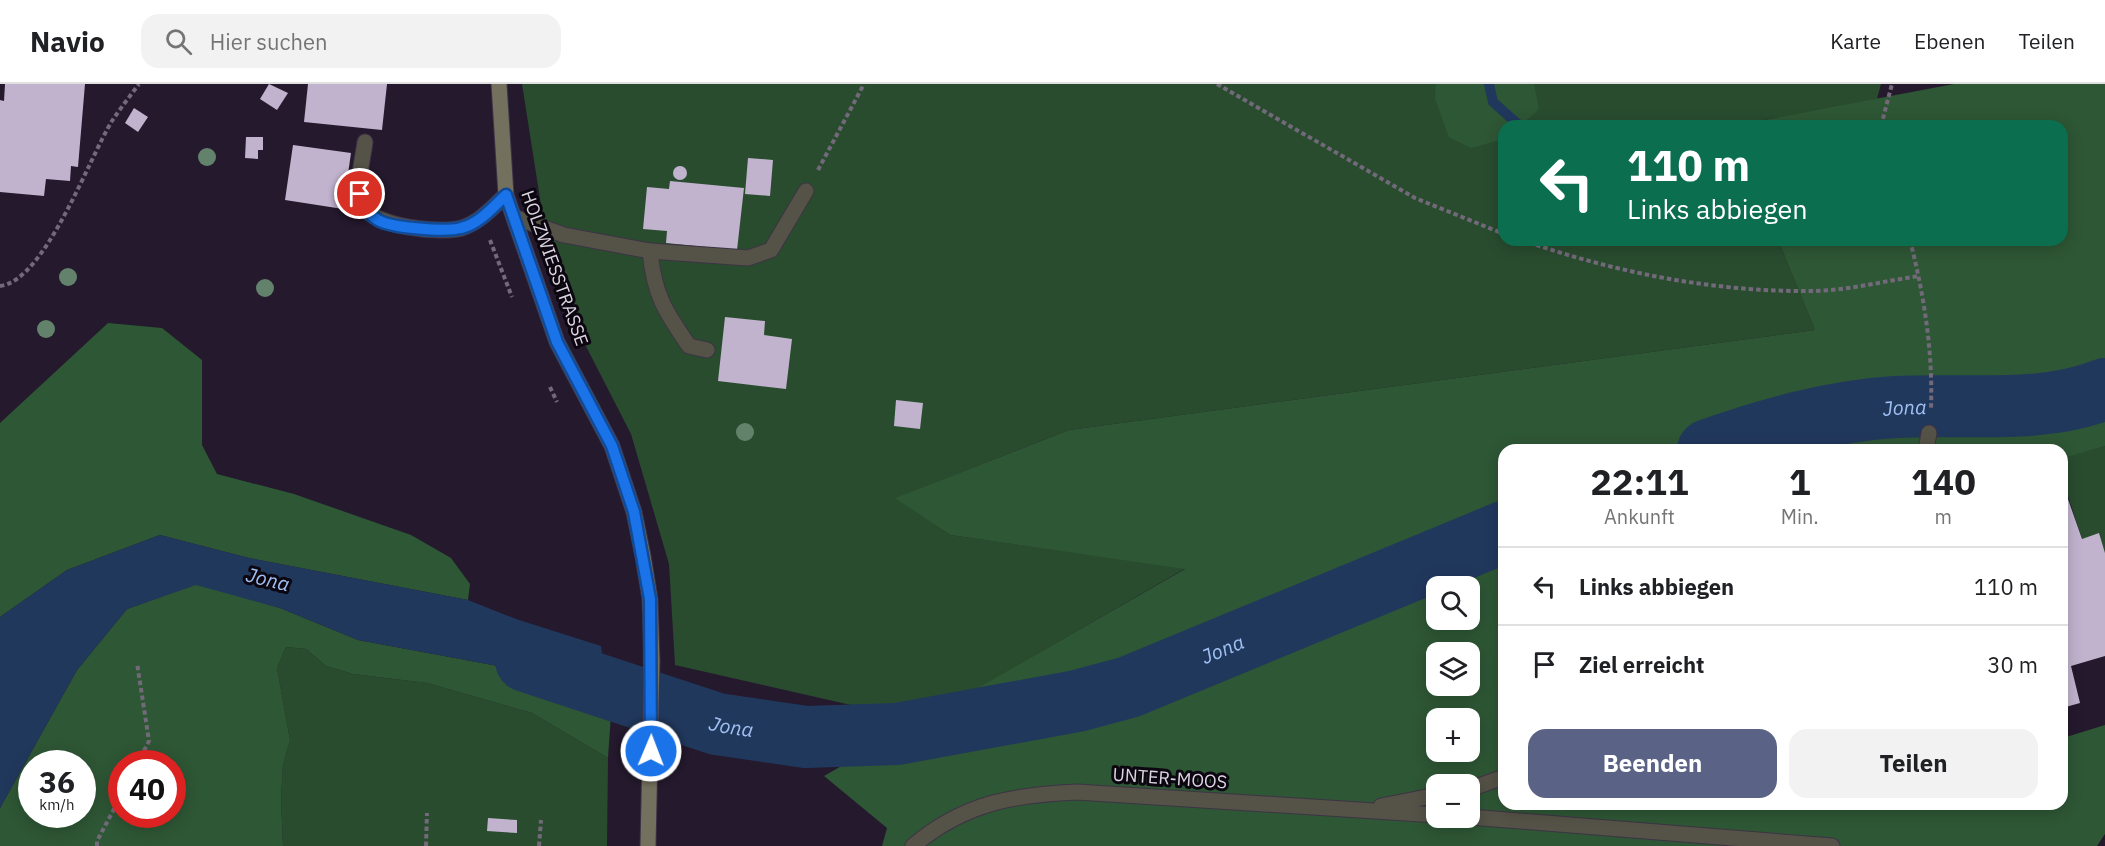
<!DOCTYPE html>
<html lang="de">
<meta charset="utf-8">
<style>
:root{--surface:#fff;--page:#f2f2f2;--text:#202124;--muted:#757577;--line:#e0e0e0;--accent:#5a6386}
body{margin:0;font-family:"IBM Plex Sans",sans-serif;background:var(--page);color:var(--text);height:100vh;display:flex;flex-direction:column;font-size:22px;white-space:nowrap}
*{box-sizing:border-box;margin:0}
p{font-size:20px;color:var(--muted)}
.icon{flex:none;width:33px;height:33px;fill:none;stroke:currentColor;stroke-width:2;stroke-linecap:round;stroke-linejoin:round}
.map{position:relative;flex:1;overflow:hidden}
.side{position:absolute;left:1498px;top:360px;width:570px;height:366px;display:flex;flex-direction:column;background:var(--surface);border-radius:18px;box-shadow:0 3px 15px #0003}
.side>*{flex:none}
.top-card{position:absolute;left:1498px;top:36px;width:570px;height:126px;border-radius:18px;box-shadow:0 3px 15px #0003;background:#0b6e4f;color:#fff;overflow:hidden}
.buttons{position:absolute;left:1426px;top:492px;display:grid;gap:12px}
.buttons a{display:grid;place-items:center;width:54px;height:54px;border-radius:12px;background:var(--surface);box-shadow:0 3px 15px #0003;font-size:30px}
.speed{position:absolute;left:18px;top:666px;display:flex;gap:12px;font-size:30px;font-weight:700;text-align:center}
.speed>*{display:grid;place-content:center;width:78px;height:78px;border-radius:50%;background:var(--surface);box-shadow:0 3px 15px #0003;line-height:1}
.speed small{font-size:15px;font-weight:400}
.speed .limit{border:9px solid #d22;background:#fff;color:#111}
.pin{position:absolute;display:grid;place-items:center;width:51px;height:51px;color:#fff;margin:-26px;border:3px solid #fff;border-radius:50%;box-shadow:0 2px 6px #0007}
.me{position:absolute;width:66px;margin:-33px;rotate:1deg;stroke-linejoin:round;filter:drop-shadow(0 0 4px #0008)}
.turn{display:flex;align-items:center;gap:21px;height:126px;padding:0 30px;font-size:27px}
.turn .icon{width:78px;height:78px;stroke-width:2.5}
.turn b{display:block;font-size:42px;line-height:51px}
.eta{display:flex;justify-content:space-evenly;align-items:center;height:102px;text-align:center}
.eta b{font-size:36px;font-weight:700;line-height:42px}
.action{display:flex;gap:12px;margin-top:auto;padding:12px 30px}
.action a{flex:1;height:69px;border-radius:18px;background:var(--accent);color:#fff;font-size:24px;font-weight:700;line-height:69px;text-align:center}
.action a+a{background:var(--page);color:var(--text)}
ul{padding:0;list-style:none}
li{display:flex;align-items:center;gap:18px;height:78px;padding:0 30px;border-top:2px solid var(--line)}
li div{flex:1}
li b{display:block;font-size:22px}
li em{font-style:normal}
header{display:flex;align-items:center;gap:36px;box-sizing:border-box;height:84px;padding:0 30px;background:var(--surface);border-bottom:2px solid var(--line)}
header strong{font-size:28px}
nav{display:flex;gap:33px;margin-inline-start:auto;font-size:21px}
.search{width:420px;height:54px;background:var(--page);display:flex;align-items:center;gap:15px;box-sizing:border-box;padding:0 21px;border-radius:18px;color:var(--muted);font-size:22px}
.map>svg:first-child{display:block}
.green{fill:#294c2f}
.forest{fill:#2e5735;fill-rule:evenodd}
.water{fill:#21385d}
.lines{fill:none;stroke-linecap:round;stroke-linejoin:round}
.stream{stroke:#21385d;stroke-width:10}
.river{stroke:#21385d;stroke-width:62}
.building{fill:#c1b3ce}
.lane-casing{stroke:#3e3346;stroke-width:17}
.street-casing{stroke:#3e3346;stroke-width:17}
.secondary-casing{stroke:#3e3346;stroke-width:17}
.path{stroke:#72697a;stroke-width:4;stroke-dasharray:4.5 3;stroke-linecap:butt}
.lane{stroke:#555347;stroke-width:15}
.street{stroke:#555347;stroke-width:15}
.secondary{stroke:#74705e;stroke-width:15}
.tree{fill:#63826c}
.route-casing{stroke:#114b97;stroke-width:15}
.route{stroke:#1a73e8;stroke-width:10}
.labels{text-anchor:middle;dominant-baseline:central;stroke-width:6;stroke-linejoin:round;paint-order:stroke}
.street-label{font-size:18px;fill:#dbd4e1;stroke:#0b060f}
.water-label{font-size:20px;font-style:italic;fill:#a0c0f4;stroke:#0b060f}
</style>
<header>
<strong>Navio</strong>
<div class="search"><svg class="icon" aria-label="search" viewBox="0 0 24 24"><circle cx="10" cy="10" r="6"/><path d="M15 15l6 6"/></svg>Hier suchen</div>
<nav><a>Karte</a><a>Ebenen</a><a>Teilen</a></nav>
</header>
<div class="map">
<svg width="2105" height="762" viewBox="0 0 2105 762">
<rect width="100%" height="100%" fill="#24192d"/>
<g class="green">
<polygon points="522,0 1881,0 1877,15 1732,42 1504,42 1504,156 1778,156 1815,246 1069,346 896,414 950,451 1186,484 921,637 675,581 669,480 631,350 573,237 549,172"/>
<polygon points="2105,362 2105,470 2099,450 2082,455 2063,397 2062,374"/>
<polygon points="286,563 306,565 326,582 353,590 427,599 532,629 608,674 607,762 283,762 281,714 283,681 290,656 277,584"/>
</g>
<g class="forest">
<polygon points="1436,0 1534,0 1539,25 1520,42 1504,42 1504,55 1471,64 1449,53 1435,15"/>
<path d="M1954,0H2105V362L2064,374L2062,366H1504V720H2062L2063,654L2105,641V750L2097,762H882L887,744L824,692L1185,485L950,451L895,414L1069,346L1815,246L1778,156H2062V42H1732ZM1437,502H1470V536H1437ZM1437,568H1470V602H1437ZM1437,634H1470V668H1437ZM1437,700H1470V734H1437Z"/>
<polygon points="108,239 162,244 202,276 202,361 217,390 294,410 411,451 451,474 470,500 468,516 249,474 160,451 67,486 0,533 0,339"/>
<path d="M197,500L280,524L358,556L498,582L611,630L608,674L532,629L427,599L353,590L326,582L306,565L286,563L277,584L290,656L283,681L281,714L283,762H0V724L77,586L127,525ZM32,680H82V730H32ZM122,680H172V730H122Z"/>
</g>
<polygon class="water" points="160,451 249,474 468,516 516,535 601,562 611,630 498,582 358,556 280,524 196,501 127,525 77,586 0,724 0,533 67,486"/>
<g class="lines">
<polyline class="stream" points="1489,0 1493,18 1520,42"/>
<g class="river">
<path id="s1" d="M1708,366C1768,345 1831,327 1895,323C1964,319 2040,331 2105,305"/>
<path id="s2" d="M526,577L717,640L806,653L897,650L1077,617L1129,603L1504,448"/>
</g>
</g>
<g class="building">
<polygon points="5,0 85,0 78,83 71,82 70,97 46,95 44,112 0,108 0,16 4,17"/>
<polygon points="269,0 288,9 277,26 260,15"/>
<polygon points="308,0 387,0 382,46 304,38"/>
<polygon points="134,24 148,33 138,48 125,39"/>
<polygon points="246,53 263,53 263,66 258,66 258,75 245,74"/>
<polygon points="293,61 351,69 343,125 285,116"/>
<polygon points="748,74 773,76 770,112 745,110"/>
<circle cx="680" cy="89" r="7"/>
<polygon points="670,97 744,104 737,166 666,159 667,147 643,145 647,103 669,105"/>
<polygon points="725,233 765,237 764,251 792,255 786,305 718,297"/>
<polygon points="896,316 923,319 920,345 894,342"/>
<polygon points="2062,398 2082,455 2099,449 2105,469 2105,572 2071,582 2080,619 2062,624"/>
<polygon points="488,734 517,736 517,749 487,747"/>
</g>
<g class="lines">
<defs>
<g id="lane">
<path d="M365,58C363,76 354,105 363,122C374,143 441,150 462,144C480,138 493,123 506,111"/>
<polyline points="514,133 564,151 650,167 748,174 771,166 806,107"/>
<path d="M650,167C654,211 665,227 689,262L707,266"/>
</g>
<g id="street">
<polyline points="1926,366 1929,349"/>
<polyline points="1470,705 1504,693"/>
<polyline points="1381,722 1437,711"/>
<polyline points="1470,733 1832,762"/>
<path d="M913,762C964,719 1012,711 1077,708L1437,731"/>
</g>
<polyline id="secondary" points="499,0 506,111 557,258 612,362 634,428 643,472 650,515 652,577 648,762"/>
</defs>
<use href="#lane" class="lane-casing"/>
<use href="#street" class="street-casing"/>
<use href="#secondary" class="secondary-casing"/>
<g class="path">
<polyline points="1217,0 1415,114 1504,150"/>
<polyline points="1881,42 1892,0"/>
<polyline points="818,86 864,0"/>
<polyline points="490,156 512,213"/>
<path d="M1522,156C1613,188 1713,208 1810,207C1846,207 1884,197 1919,192"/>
<path d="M1910,156C1924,211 1933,267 1931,324"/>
<path d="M0,202C45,197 89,74 112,37C120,25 130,12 139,0"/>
<polyline points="550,303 557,318"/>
<polyline points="137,680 149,657 137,579"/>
<polyline points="97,762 97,757 122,710"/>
<polyline points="426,762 427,729"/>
<polyline points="539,762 541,736"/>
</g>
<use href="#lane" class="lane"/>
<use href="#street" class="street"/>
<use href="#secondary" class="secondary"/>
</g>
<g class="tree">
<circle cx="207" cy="73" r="9"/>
<circle cx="68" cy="193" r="9"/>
<circle cx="265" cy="204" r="9"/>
<circle cx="46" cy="245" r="9"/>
<circle cx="745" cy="348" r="9"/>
</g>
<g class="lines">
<defs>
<path id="route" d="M360,110C363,122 367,129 378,136C391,144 445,148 461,144C479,140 493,123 506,111L557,258L612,362L634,428L650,515L651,667"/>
</defs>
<use href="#route" class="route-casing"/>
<use href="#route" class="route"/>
</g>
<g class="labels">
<g class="street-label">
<text transform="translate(555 184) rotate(70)">HOLZWIESSTRASSE</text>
<text transform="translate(1170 694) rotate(4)">UNTER-MOOS</text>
</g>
<g class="water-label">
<text stroke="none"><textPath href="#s1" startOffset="202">Jona</textPath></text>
<text transform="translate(268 495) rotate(14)">Jona</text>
<text stroke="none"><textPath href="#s2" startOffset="720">Jona</textPath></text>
<text stroke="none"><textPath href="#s2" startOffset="216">Jona</textPath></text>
</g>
</g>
</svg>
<div class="buttons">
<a><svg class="icon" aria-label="search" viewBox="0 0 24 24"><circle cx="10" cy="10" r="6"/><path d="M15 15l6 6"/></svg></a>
<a><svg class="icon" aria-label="layers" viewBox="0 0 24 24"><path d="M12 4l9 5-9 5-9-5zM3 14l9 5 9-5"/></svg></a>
<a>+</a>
<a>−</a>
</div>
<div class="speed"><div>36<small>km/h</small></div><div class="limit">40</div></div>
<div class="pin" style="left:360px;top:110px;background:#d93025"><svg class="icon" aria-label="arrive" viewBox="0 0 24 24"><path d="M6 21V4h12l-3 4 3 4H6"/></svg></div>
<svg class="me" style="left:651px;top:667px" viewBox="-20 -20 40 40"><circle r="17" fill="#1a73e8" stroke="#fff" stroke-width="3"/><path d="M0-11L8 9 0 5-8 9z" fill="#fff"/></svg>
<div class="top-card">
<div class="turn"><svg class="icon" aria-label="left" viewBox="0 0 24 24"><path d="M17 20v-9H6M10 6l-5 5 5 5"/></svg><div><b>110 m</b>Links abbiegen</div></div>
</div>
<section class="side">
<div class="eta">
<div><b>22:11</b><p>Ankunft</p></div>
<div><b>1</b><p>Min.</p></div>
<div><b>140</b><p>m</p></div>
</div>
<ul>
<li><svg class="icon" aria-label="left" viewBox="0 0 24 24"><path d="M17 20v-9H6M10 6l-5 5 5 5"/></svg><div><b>Links abbiegen</b></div><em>110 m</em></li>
<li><svg class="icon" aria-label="arrive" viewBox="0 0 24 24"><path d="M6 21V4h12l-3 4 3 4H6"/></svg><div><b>Ziel erreicht</b></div><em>30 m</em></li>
</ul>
<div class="action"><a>Beenden</a><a>Teilen</a></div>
</section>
</div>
